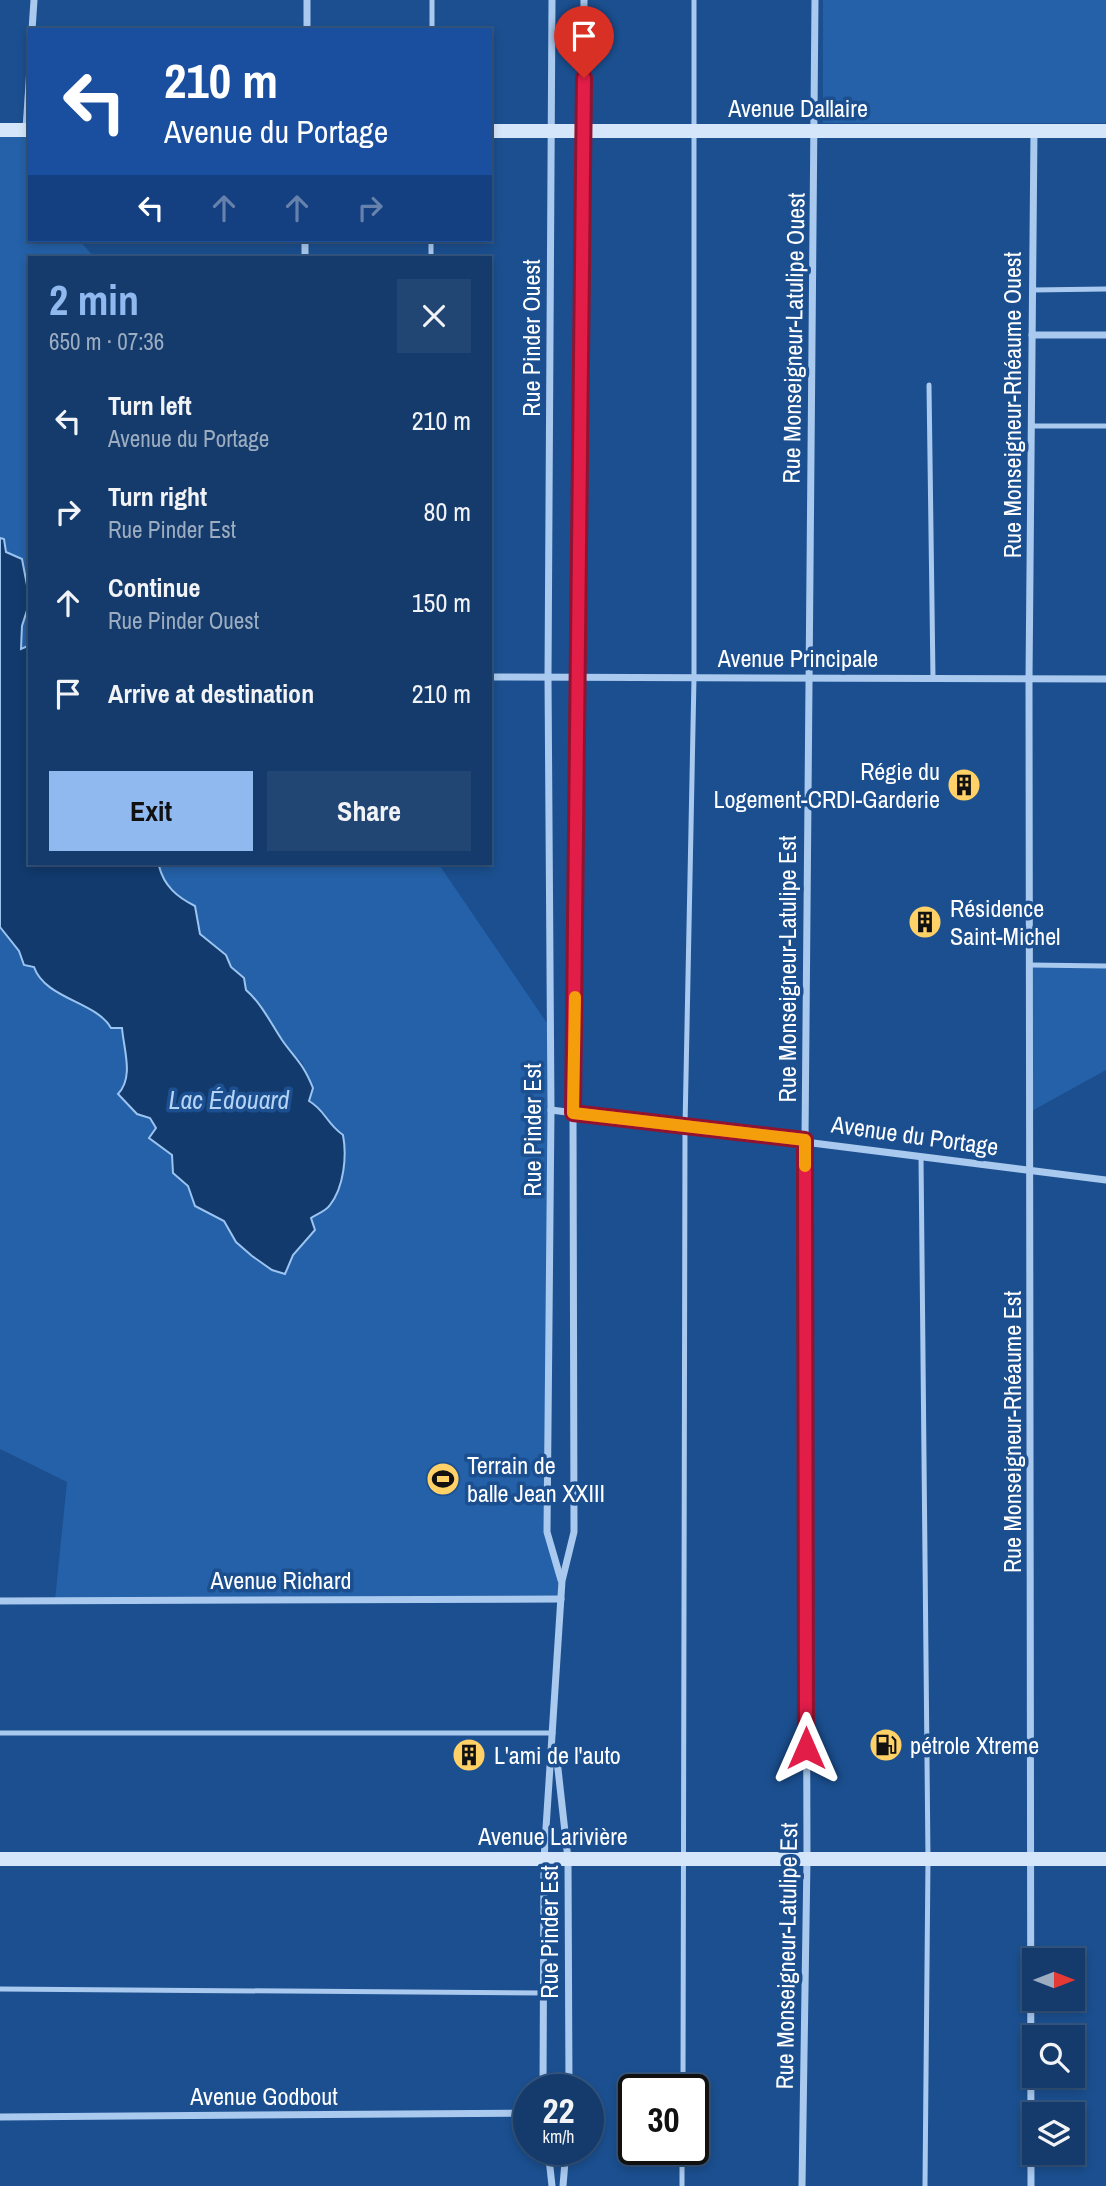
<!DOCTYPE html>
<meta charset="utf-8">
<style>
:root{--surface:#143b6b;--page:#214673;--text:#f1f3f6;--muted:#9dadc1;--line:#33557e;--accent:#90b9f0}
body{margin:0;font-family:"Archivo Narrow",sans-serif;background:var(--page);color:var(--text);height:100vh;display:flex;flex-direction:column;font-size:26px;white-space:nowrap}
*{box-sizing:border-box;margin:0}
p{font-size:23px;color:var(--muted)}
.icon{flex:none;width:38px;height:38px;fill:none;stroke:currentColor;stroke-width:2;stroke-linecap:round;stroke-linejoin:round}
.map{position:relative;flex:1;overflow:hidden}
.details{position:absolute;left:28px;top:256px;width:464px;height:609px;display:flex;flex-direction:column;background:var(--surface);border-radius:0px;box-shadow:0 4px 10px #0003,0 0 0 2px var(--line)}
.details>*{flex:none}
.banner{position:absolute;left:28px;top:28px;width:464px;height:214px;border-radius:0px;box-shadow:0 4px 10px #0003,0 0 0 2px var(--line);background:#1a4fa0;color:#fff;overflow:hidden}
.needle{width:46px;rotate:90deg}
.fabs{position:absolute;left:1022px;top:1948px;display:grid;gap:14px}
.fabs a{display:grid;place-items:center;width:63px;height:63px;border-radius:0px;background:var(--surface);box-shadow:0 4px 10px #0003,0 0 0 2px var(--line);font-size:35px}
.speed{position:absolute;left:513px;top:2074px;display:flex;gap:14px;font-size:35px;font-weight:700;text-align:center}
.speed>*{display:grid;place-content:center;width:91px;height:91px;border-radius:50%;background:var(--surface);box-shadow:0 4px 10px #0003,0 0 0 2px var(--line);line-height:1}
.speed small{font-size:18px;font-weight:400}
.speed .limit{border:4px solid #111;border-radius:10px;background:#fff;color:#111}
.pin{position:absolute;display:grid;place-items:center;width:60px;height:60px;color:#fff;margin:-72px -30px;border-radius:50% 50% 50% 0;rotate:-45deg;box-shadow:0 0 7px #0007}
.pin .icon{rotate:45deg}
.me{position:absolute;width:77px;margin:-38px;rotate:0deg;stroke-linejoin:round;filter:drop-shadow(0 0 5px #0008)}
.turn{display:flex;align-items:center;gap:24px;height:147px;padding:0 21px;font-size:32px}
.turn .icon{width:91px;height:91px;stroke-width:2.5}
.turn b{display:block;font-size:49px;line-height:60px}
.lanes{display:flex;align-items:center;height:66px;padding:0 21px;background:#0003;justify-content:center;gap:35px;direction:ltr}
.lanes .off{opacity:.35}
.round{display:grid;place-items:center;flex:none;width:74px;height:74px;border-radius:0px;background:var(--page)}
.summary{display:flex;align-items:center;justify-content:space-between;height:119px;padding:0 21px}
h1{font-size:42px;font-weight:700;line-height:52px;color:var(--accent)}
.cta{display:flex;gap:14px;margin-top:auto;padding:14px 21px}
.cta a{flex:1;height:80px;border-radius:0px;background:var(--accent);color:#111;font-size:28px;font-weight:700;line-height:80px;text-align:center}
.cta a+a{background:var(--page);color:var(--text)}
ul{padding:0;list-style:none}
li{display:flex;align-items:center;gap:21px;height:91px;padding:0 21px}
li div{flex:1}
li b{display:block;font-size:26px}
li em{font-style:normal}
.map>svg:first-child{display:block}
.green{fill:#2461a8}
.water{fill:#123a6d;stroke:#9cc4f0;stroke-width:2}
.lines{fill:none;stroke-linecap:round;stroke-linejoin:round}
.lane{stroke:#a9c9ee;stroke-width:5}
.street{stroke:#a9c9ee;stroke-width:7}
.secondary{stroke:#d6e6fa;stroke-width:14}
.route-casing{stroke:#92132f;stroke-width:18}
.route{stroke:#e11d48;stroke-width:12}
.slow{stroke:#f59e0b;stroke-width:12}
.labels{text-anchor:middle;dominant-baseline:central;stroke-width:7;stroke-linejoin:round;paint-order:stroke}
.street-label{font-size:24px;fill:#fff;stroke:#1b4f8f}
.poi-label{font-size:24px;fill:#fff;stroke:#1b4f8f;text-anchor:start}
.water-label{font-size:26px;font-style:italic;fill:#b5d3f5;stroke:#1b4f8f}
</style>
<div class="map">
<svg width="1106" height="2186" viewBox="0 0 1106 2186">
<rect width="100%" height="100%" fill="#1b4f8f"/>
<g class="green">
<rect x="823" y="0" width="283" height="123"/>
<polygon points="0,130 30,130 30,240 79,240 94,257 30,257 30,588 23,577 22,559 6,552 4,539 0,538"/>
<polygon points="30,601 30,645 21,650 22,626"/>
<path d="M154,863H438L551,1029L547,1532L562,1581L561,1599L55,1600L67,1482L0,1449V927L19,951L24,965L34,967L46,983L122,1028C123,1052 134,1075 118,1094L137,1113L150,1118L156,1128L149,1138L172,1155L173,1173L188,1186L195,1206L224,1221L236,1242L293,1255L314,1230L311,1218C316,1215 325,1211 329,1206C349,1181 334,1115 308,1101L303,1063L287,1048L260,1003L246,990L244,978L230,967L226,955L200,934L195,906C177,897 164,887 159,866Z"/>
<polygon points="1030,965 1106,966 1106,1070 1030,1112"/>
</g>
<path class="water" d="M0,538L4,539L6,552L22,559L30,601L22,626L21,649L30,645V863H154L159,866C164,886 177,897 195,906L200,934L226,955L231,967L244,978L246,990C262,1004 270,1022 282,1040C296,1060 303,1063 313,1088L309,1101C325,1110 326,1123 343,1135C347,1156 344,1187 330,1205C326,1211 317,1214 311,1218L315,1230L293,1255L285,1274L272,1270L252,1256L236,1242L224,1221L195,1206L188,1186L173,1173L172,1155L149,1138L156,1128L150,1118L137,1114L118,1094C134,1077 124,1051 122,1028H111C97,1002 45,999 34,967L24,965L19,951L0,927Z"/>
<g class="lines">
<g class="lane">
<polyline points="432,30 432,0"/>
<polyline points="431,257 431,240"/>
<polyline points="1032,290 1106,289"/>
<polyline points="929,385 933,678"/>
<polyline points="1032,426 1106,426"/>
<polyline points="1030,965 1106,966"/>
<polyline points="921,1156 928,1859 925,2186"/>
<polyline points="0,1733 553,1733"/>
<polyline points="0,1989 544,1993"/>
<polyline points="683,2090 685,1127 694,678 694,0"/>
<polyline points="682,2186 682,2149"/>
</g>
<g class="street">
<polyline points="552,0 548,677 551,1110 547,1532 561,1580"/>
<polyline points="32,30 34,0"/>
<polyline points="307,30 307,0"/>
<polyline points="26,129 30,68"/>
<polyline points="305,257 305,240"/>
<polyline points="1032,335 1106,335"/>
<polyline points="490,677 1106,679"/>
<polyline points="551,1110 1106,1180"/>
<polyline points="0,1601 561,1599"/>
<polyline points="556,1751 568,1859 569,2090"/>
<polyline points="543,2090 544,1859 562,1581 574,1532 573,1113 584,0"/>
<polyline points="0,2117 528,2113"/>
<polyline points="548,2149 552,2186"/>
<polyline points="563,2186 566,2149"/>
<polyline points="802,2186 807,1859 805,1140 815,0"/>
<polyline points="1031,2186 1029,679 1034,131"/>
</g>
<g class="secondary">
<polyline points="0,130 30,130"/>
<polyline points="490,131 1106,131"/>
<polyline points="0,1859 1106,1859"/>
</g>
</g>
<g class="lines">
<defs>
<polyline id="route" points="584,78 573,1113 805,1140 806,1748"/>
</defs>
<use href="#route" class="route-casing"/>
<use href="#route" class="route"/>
<polyline class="slow" points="575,997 573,1113 805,1140 805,1166"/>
</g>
<defs>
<symbol id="building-disc" viewBox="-11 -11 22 22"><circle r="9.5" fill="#ffd166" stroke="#1b4f8f"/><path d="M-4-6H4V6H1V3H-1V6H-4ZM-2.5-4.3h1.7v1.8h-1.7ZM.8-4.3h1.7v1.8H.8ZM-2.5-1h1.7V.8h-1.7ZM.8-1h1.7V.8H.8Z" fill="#111"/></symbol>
<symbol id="stadium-disc" viewBox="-11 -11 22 22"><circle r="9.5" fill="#ffd166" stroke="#1b4f8f"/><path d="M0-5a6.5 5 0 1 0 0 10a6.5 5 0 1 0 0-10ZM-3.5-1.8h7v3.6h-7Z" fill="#111"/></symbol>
<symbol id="fuel-disc" viewBox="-11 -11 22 22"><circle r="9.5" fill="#ffd166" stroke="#1b4f8f"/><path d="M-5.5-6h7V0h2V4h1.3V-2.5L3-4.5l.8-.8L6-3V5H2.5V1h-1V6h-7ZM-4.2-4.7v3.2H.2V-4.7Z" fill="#111"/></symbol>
</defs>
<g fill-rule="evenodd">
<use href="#building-disc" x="945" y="766" width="38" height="38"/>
<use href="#building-disc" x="906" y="903" width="38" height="38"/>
<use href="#stadium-disc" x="424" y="1460" width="38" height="38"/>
<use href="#fuel-disc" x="867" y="1726" width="38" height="38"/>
<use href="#building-disc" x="450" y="1736" width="38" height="38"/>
</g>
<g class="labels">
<g class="street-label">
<text x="798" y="108">Avenue Dallaire</text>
<text transform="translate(531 338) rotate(-90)">Rue Pinder Ouest</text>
<text transform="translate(793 338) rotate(-89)">Rue Monseigneur-Latulipe Ouest</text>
<text transform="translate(1012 405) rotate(-90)">Rue Monseigneur-Rhéaume Ouest</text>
<text x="798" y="658">Avenue Principale</text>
<text transform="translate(787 969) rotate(-90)">Rue Monseigneur-Latulipe Est</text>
<text transform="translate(532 1130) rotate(-90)">Rue Pinder Est</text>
<text transform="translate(915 1135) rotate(8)">Avenue du Portage</text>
<text transform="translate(1012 1432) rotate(-90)">Rue Monseigneur-Rhéaume Est</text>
<text x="281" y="1580">Avenue Richard</text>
<text x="553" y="1836">Avenue Larivière</text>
<text transform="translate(549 1932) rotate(-90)">Rue Pinder Est</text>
<text transform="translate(786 1956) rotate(-89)">Rue Monseigneur-Latulipe Est</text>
<text x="264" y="2096">Avenue Godbout</text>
</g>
<g class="poi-label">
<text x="940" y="771" text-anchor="end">Régie du<tspan x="940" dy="28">Logement-CRDI-Garderie</tspan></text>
<text x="950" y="908">Résidence<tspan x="950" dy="28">Saint-Michel</tspan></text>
<text x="467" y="1465">Terrain de<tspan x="467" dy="28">balle Jean XXIII</tspan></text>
<text x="910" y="1745">pétrole Xtreme</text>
<text x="494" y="1755">L'ami de l'auto</text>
</g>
<g class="water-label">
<text x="229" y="1099">Lac Édouard</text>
</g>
</g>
</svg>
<div class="fabs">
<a><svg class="needle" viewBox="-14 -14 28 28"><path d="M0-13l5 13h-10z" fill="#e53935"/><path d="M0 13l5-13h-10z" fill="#9dadc1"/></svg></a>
<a><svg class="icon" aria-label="search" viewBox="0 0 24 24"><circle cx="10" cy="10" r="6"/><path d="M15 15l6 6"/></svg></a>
<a><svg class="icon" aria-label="layers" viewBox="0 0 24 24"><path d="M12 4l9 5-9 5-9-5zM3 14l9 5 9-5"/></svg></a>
</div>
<div class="speed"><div>22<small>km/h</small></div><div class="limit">30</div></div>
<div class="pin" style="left:584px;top:78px;background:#d93025"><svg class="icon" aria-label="arrive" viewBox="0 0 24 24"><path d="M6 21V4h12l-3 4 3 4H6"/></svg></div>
<svg class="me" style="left:806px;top:1748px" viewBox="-20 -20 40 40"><path d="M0-17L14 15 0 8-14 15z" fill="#e11d48" stroke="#fff" stroke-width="4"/></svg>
<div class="banner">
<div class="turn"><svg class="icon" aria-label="left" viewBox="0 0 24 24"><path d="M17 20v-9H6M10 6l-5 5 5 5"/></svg><div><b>210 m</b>Avenue du Portage</div></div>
<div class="lanes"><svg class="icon" aria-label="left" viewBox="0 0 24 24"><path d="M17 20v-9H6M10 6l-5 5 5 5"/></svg><svg class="icon off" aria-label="ahead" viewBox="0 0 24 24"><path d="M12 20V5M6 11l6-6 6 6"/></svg><svg class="icon off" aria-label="ahead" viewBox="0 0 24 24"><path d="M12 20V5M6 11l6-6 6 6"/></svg><svg class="icon off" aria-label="right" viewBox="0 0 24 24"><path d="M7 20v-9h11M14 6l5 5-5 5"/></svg></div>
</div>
<section class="details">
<div class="summary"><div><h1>2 min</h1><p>650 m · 07:36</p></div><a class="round"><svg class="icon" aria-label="close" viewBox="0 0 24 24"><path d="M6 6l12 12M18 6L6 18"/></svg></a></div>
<ul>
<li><svg class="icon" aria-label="left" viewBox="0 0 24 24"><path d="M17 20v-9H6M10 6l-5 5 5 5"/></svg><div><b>Turn left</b><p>Avenue du Portage</p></div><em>210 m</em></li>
<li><svg class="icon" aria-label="right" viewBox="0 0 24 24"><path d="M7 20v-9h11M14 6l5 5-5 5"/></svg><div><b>Turn right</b><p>Rue Pinder Est</p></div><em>80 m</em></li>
<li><svg class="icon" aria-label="ahead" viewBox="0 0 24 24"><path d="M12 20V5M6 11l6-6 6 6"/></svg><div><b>Continue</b><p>Rue Pinder Ouest</p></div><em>150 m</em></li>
<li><svg class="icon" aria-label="arrive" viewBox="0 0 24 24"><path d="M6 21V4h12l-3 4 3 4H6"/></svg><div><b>Arrive at destination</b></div><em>210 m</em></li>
</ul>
<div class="cta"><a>Exit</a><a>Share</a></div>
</section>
</div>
